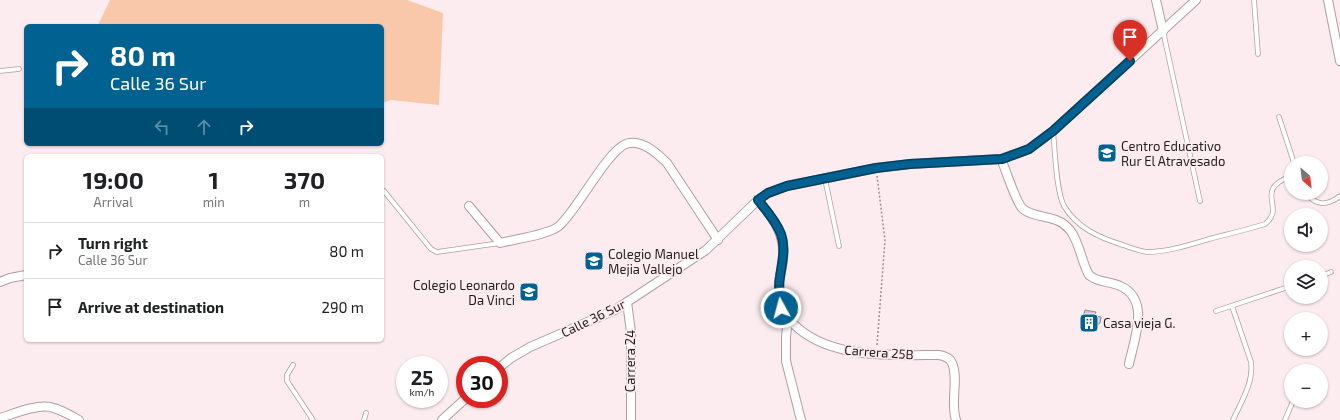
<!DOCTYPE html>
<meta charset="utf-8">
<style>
:root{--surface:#fff;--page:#f2f2f2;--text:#202124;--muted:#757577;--line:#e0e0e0}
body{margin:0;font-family:"Exo 2",sans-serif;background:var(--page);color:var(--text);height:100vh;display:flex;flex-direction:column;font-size:15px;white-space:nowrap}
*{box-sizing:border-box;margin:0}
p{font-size:13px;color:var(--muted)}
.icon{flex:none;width:22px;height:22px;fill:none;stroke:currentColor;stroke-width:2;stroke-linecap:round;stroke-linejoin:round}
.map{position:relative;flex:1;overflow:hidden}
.side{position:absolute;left:24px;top:154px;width:360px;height:188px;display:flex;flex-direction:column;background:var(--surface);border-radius:6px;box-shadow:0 1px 3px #0004}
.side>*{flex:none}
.hud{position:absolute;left:24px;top:24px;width:360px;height:122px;border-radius:6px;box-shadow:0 1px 3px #0004;background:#016191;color:#fff;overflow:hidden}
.needle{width:26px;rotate:152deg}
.buttons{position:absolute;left:1284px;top:156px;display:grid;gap:8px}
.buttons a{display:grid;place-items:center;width:44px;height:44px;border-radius:50%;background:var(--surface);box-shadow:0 1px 3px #0004;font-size:20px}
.speed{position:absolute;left:396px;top:356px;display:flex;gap:8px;font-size:20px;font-weight:700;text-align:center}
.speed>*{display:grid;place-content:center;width:52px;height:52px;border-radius:50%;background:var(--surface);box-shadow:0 1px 3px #0004;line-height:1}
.speed small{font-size:10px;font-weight:400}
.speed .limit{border:6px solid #d22;background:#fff;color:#111}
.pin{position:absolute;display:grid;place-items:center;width:34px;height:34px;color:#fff;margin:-41px -17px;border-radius:50% 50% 50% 0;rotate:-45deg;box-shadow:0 0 4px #0007}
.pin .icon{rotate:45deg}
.me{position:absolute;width:44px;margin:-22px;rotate:353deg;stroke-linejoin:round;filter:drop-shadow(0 0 3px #0008)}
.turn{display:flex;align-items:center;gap:14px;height:84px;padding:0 20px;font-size:18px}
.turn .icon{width:52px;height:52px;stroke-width:2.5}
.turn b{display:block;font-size:28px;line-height:34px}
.lanes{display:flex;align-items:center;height:38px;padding:0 20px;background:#0003;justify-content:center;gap:20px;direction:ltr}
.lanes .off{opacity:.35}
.eta{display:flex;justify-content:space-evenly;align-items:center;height:68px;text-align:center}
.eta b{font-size:24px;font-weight:700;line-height:28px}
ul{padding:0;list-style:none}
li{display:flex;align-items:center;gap:12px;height:56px;padding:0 20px;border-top:1px solid var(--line)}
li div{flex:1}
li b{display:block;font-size:15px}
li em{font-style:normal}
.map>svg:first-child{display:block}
.green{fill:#f9c7a9}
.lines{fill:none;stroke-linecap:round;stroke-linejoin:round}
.lane-casing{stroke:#ae9ea2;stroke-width:5.5}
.street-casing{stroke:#ae9ea2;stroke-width:10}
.path{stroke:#9c9092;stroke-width:1.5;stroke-dasharray:2 2;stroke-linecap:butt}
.lane{stroke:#fff;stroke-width:4}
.street{stroke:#fff;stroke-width:8}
.wall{fill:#b6abb2}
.shaded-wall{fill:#948b91}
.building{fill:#d4c7cf;stroke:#948b91}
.route-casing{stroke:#013f5e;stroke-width:10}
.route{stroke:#016191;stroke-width:7}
.labels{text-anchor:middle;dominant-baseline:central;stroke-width:3.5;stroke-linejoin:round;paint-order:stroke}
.poi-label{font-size:13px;fill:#221c1d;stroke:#fcecef;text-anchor:start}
.street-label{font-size:13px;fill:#221c1d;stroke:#fcecef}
</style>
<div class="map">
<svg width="1340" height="420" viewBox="0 0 1340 420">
<rect width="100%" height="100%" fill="#fcecef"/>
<polygon class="green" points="110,0 407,0 443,13 439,105 391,100 382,103 382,26 98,25"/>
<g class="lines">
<defs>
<g id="lane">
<polyline points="1254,0 1258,54"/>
<polyline points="1163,31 1200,201"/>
<polyline points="0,71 19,69"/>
<polyline points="1279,117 1294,163"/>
<path d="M1053,131C1055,149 1056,191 1064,206C1077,228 1100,238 1123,245C1131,248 1139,251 1147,252C1167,252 1189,245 1209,239C1228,234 1246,230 1265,224C1287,207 1252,191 1291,176"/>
<polyline points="825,179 839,246"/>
<polyline points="384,191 431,249 437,252 500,243"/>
<path d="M1306,193C1316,206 1327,206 1340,196"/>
<polyline points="1321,276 1331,272"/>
<path d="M1232,306L1251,362C1254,382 1241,402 1233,420"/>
<polyline points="1216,311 1291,286"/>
<polyline points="293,365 287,375 287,381 313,420"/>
<polyline points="364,420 366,413"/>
<polyline points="1285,420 1293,401"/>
</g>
<g id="street">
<polyline points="1156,0 1163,31"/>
<polyline points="1328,0 1340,61"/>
<path d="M1001,159C1006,170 1016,203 1023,209C1037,220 1056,213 1070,230C1080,243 1081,261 1089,275C1098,283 1110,281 1120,286C1151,299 1134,340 1129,364"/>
<path d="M758,200C772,217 785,233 783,257C783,268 778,278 779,290C780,308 785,317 799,329C835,359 894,355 939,355C945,356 950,358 952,363C959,378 950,403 956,420"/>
<path d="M469,206L500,243C515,239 548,235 559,226C578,210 610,144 630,143C644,141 658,154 667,163L718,240"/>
<polyline points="0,282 10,278 26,275"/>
<polyline points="627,302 631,332 631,420"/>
<polyline points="788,319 786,337 786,361 801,420"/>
<polyline points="499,368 511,358 530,347 615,310 706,250 758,200 768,193 787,186 876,168 910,164 1001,159 1029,149 1053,131 1196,0"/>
<path d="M0,418C13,414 37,404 50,407C60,409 70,415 79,420"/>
<polyline points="442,420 465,399"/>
</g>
</defs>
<use href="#lane" class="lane-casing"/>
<use href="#street" class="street-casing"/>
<polyline class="path" points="877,345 885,240 877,176"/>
<use href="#lane" class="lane"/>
<use href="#street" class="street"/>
</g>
<polygon class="wall" points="1085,310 1094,316 1100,323 1097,327 1083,327 1081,325 1083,314"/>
<polygon class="shaded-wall" points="1100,323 1097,327 1083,327 1085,324"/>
<polygon class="building" points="1085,310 1096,312 1094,316 1101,317 1100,323 1085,324 1083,321"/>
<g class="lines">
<defs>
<path id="route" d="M781,308C780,297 778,287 780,277C782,262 786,248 781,234C776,221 766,210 758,200L768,193L787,186L876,168L910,164L1002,159L1029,149L1053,131L1130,61"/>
</defs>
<use href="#route" class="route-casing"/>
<use href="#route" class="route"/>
</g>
<defs>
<symbol id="school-square" viewBox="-11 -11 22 22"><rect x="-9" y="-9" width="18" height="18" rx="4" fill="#016191" stroke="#fcecef"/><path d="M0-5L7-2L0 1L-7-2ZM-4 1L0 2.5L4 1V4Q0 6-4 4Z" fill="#fff"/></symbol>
<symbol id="building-square" viewBox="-11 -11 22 22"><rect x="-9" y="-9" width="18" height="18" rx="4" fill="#016191" stroke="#fcecef"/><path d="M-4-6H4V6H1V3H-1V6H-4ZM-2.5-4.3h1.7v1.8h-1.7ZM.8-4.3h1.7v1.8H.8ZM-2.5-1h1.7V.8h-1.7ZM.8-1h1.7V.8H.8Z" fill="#fff"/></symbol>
</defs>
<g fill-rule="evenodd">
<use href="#school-square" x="1096" y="142" width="22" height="22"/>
<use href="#school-square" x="583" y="250" width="22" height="22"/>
<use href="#school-square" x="518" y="281" width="22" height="22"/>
<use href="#building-square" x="1078" y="312" width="22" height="22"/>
</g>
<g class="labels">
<g class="poi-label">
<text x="1121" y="146">Centro Educativo<tspan x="1121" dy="15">Rur El Atravesado</tspan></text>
<text x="608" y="254">Colegio Manuel<tspan x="608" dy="15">Mejia Vallejo</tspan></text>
<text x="515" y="285" text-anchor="end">Colegio Leonardo<tspan x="515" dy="15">Da Vinci</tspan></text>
<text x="1103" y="323">Casa vieja G.</text>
</g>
<g class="street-label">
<text transform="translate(593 318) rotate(-26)">Calle 36 Sur</text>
<text transform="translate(879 352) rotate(4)">Carrera 25B</text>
<text transform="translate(630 361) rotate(-90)">Carrera 24</text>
</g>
</g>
</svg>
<div class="buttons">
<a><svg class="needle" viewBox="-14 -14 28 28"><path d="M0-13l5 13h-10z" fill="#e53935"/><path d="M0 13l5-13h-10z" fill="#757577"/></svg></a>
<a><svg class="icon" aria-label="sound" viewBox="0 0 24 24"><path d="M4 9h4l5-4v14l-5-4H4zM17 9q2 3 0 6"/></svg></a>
<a><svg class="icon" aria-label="layers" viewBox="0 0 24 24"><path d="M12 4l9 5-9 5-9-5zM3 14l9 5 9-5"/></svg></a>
<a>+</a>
<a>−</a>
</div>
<div class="speed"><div>25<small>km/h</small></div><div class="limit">30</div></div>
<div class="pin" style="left:1130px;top:61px;background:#d93025"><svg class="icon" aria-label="arrive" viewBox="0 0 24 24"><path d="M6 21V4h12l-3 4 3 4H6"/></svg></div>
<svg class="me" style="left:781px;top:308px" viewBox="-20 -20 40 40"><circle r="17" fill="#016191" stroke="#fff" stroke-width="3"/><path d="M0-11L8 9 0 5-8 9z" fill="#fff"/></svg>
<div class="hud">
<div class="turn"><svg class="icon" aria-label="right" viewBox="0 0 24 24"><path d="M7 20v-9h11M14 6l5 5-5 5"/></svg><div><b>80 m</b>Calle 36 Sur</div></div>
<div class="lanes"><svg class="icon off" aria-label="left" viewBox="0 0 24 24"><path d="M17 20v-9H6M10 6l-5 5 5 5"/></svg><svg class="icon off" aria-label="ahead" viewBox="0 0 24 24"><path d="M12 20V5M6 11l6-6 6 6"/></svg><svg class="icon" aria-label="right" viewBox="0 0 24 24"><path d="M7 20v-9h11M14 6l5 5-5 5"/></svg></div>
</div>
<section class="side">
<div class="eta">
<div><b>19:00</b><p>Arrival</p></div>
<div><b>1</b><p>min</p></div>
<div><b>370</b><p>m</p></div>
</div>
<ul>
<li><svg class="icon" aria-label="right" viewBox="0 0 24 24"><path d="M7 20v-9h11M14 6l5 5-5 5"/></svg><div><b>Turn right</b><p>Calle 36 Sur</p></div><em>80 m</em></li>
<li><svg class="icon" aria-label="arrive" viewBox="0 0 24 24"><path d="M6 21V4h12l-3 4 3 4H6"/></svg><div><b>Arrive at destination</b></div><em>290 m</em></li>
</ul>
</section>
</div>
